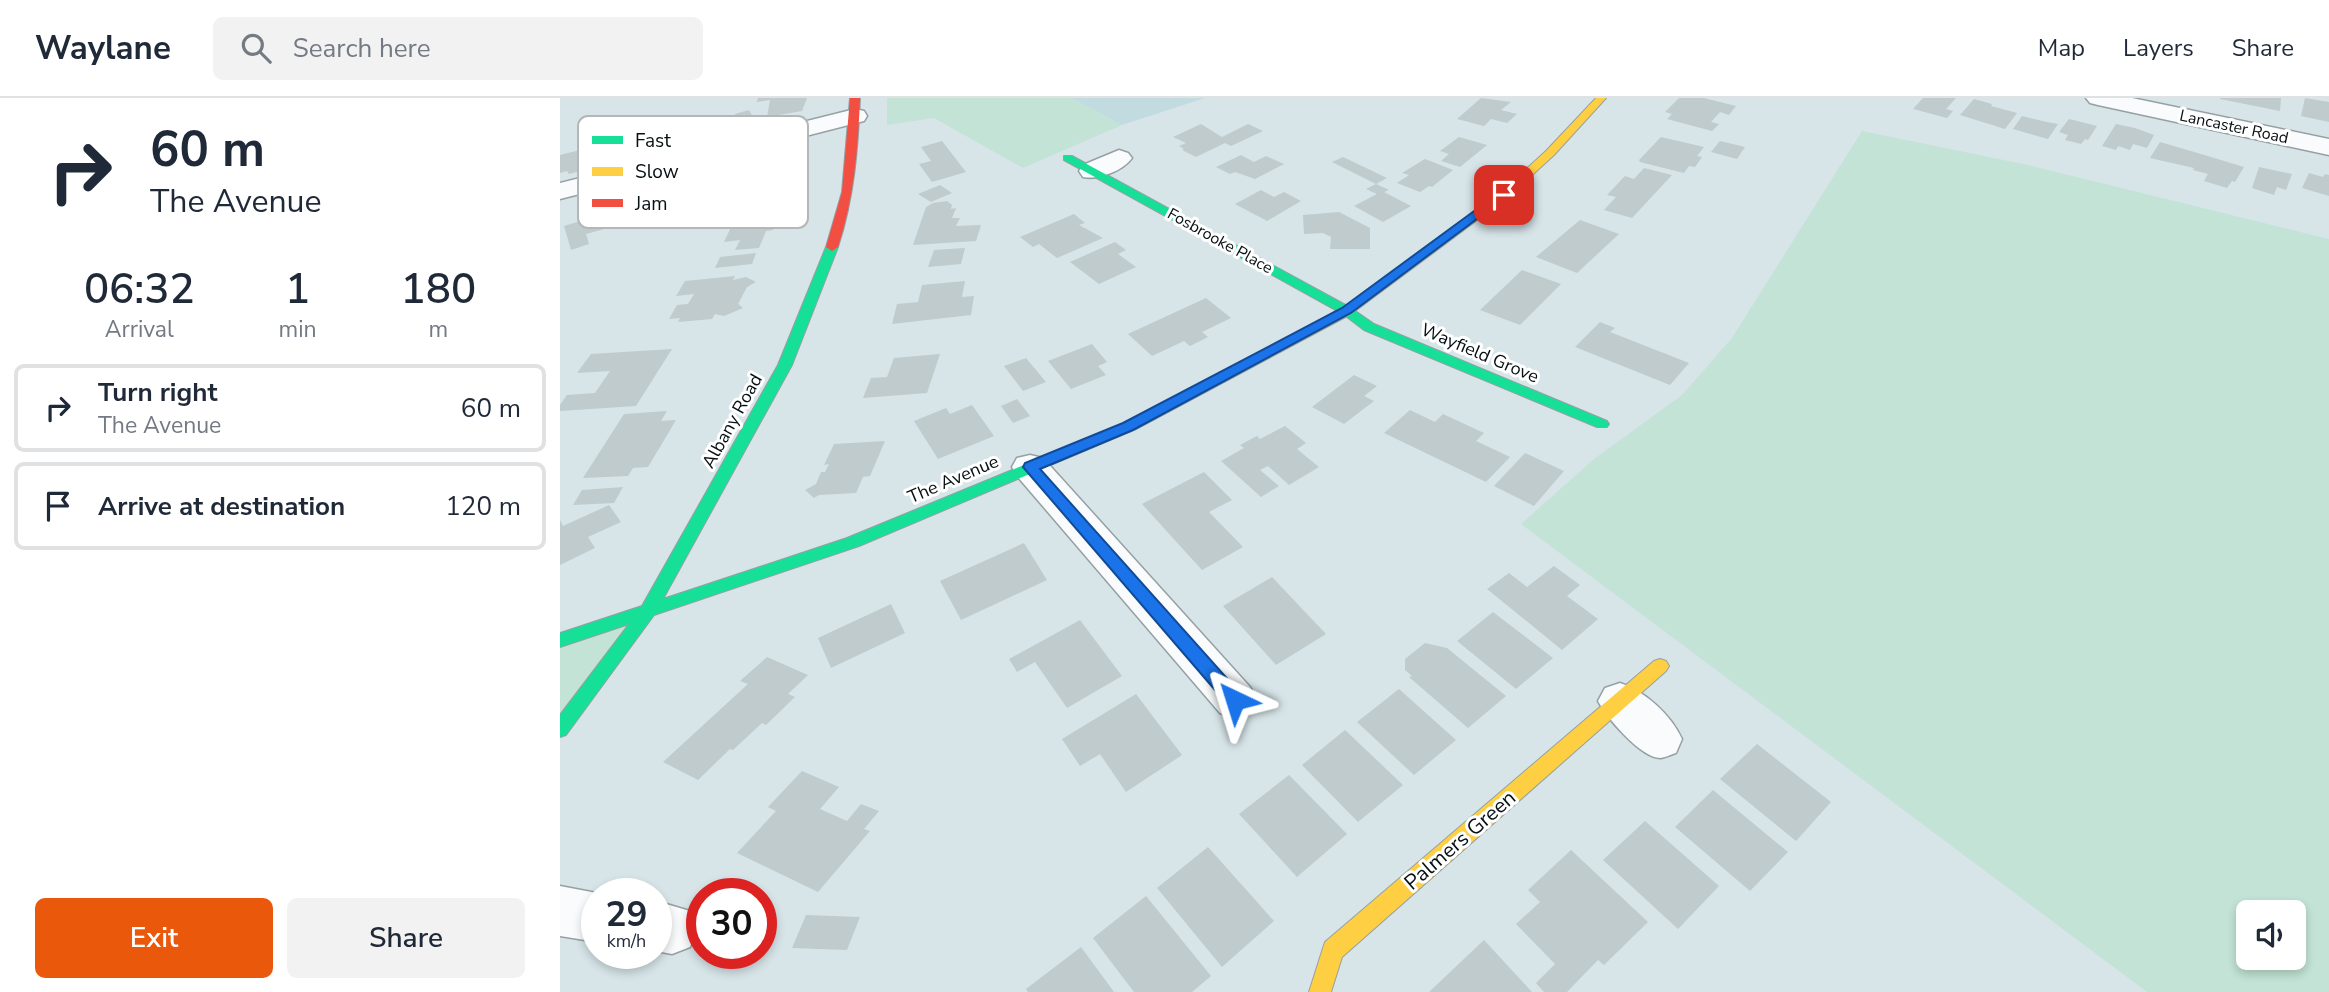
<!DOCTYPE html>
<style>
:root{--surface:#fff;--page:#f2f2f3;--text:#1f2937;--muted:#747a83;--line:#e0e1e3;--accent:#ea580c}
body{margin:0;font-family:"Nunito Sans",sans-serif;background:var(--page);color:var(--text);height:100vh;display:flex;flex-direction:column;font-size:26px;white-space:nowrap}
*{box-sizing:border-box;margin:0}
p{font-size:23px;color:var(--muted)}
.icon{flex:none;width:38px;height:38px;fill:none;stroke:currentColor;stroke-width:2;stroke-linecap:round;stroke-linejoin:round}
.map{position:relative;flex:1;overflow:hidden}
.details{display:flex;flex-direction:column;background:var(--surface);width:560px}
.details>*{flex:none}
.hud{background:#fff;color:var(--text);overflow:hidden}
.fabs{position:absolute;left:1676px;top:802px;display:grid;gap:14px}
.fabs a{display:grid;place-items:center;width:70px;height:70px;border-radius:10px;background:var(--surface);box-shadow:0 4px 10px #0003;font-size:35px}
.speed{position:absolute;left:21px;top:780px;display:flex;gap:14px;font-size:35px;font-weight:700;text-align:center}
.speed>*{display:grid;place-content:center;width:91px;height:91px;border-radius:50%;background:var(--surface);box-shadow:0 4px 10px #0003;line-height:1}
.speed small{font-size:18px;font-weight:400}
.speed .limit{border:10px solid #d22;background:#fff;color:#111}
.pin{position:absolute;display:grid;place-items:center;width:60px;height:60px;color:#fff;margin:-30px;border-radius:14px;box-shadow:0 4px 10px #0006}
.me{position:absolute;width:77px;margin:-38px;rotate:319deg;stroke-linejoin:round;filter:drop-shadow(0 0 5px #0008)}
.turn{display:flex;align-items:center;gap:24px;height:147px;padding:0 35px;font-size:32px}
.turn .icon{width:91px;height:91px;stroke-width:2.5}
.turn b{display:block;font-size:49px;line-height:60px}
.eta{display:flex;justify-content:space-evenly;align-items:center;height:119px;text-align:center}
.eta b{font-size:42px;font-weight:600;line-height:49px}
.cta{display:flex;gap:14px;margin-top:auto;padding:14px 35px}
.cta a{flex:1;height:80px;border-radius:10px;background:var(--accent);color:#fff;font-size:28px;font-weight:600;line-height:80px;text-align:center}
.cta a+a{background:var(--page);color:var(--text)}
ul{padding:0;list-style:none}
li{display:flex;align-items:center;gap:21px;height:88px;margin:0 14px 10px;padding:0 21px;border:4px solid var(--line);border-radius:10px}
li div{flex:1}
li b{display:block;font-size:26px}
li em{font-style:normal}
header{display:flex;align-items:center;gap:42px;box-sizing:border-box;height:98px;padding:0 35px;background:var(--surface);border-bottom:2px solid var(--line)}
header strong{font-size:33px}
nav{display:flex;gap:38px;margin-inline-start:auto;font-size:24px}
.search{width:490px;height:63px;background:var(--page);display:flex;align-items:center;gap:18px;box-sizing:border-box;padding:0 24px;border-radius:10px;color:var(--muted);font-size:26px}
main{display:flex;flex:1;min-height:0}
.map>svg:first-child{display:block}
.built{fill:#c2dbe1}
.green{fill:#c2e3d6;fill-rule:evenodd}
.building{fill:#bfcbcc}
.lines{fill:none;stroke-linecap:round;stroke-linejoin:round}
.street-casing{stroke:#95a0a3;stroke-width:3}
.fast-casing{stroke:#95a0a3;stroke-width:2}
.slow-casing{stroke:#95a0a3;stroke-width:2}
.jam-casing{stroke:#95a0a3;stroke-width:2}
.street{fill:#f9fbfc;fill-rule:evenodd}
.fast{fill:#16e098;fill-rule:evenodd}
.slow{fill:#ffcf43;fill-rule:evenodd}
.jam{fill:#f24e42;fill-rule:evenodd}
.route{fill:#1a73e8;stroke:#114b97;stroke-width:2}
.labels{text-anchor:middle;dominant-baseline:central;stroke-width:6;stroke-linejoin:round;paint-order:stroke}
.far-street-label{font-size:16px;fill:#060f11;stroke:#fff}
.street-label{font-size:18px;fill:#060f11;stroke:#fff}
.near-street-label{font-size:21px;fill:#060f11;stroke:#fff}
.key{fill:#fff;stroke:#b4b7b8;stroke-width:2}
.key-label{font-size:19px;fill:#060f11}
</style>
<header>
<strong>Waylane</strong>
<div class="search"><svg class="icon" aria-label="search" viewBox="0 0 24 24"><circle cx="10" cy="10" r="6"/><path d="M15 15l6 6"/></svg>Search here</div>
<nav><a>Map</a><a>Layers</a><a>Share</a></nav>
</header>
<main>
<section class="details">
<div class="hud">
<div class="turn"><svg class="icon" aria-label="right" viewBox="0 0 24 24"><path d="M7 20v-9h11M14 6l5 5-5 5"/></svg><div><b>60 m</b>The Avenue</div></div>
</div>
<div class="eta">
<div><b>06:32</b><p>Arrival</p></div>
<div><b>1</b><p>min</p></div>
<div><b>180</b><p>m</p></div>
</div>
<ul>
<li><svg class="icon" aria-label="right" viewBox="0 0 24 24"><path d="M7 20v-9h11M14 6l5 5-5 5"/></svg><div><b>Turn right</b><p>The Avenue</p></div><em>60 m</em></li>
<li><svg class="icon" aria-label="arrive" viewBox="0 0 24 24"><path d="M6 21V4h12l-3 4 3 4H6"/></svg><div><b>Arrive at destination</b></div><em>120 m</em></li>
</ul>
<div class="cta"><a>Exit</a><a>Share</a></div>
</section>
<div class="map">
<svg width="1769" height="894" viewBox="0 0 1769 894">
<rect width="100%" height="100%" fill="#d7e5e9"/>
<polygon class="built" points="511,0 645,0 562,27"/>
<g class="green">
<polygon points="327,0 511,0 562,27 463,70 374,20 327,27"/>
<path d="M1302,33L1468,67L1769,141V894H1587L961,426L1034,361L1122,297L1172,240ZM1689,814H1734V859H1689Z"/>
<polygon points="88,513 0,631 0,542"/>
</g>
<g class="building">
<polygon points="198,0 247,0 242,13 207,19 210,2 197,4"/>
<polygon points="921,0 951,4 941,12 957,16 947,25 931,21 924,28 897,21"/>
<polygon points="1119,0 1144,0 1176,8 1169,17 1160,14 1151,24 1159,26 1152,33 1107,21 1112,16 1105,14"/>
<polygon points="1363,0 1396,0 1386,11 1393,13 1387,20 1353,11"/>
<polygon points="1660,0 1721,0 1720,13 1660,1"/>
<polygon points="1745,0 1769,4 1769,24 1741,18"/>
<polygon points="1414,1 1432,6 1431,8 1457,15 1445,31 1400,17"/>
<polygon points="189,12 194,21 179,24 175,16"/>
<polygon points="1462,18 1487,24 1498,26 1488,41 1453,31"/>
<polygon points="1509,21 1537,28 1528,42 1525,41 1521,46 1505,42 1508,37 1499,34"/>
<polygon points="641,26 662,39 688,26 703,33 671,48 665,45 636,59 622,52 624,51 619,48 626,45 613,39"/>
<polygon points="1556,26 1575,30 1594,37 1587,50 1573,46 1570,52 1558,48 1556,52 1542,48"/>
<polygon points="85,36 91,51 88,54 69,57 70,60 9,76 7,73 0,75 0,57 60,42 62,47 71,45 69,40"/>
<polygon points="899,39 927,47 900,69 881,63 889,56 880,53"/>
<polygon points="1101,39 1144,49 1137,58 1142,59 1135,69 1129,68 1124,75 1080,64 1079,62"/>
<polygon points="382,43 406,74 372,84 359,66 371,63 361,49"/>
<polygon points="1160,43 1185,49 1177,61 1151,54"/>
<polygon points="1600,44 1641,56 1684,69 1675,84 1672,83 1667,90 1644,83 1648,76 1633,72 1634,70 1590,60"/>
<polygon points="681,57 694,64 706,58 724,66 695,81 675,74 670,76 656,69"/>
<polygon points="783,59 827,80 816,86 772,64"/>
<polygon points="865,61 893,72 872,89 869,88 860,94 837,85 849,77 842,75"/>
<polygon points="1699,69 1732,76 1726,92 1717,89 1714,97 1692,90"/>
<polygon points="1084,70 1112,77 1072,120 1044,112 1056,99 1047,97 1065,78 1074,81"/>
<polygon points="1749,75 1763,79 1765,76 1769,77 1769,98 1742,90"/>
<polygon points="816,86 829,92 824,94 851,108 823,124 794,108 817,96 806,91"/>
<polygon points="380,87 392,95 371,104 358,96"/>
<polygon points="99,91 103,98 110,96 122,122 107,127 100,112 88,114 62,122 63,126 26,136 29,146 11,152 4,128 24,122 21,113 79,93 79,96"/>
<polygon points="701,92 714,99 724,94 741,103 707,123 675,106"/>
<polygon points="387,103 392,107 391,111 396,110 392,120 400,120 396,128 421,127 416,143 353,147 366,109 373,105"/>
<polygon points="219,104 215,112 221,111 213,132 206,133 199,150 175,152 180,142 164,144 181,108"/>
<polygon points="779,114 810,130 810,151 770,151 771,139 763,135 744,136 743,117"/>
<polygon points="514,116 525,125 519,127 543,140 497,160 479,146 473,149 460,139"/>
<polygon points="1020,122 1059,136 1017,175 976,159"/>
<polygon points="555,144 566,152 558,156 576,169 539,186 510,164"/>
<polygon points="405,150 401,166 368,169 374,152"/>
<polygon points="196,155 192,166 155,170 160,159"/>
<polygon points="962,172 1001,186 960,227 920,212"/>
<polygon points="175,178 173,182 186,179 196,184 187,189 178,206 183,210 164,218 155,216 152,221 118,224 120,220 109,221 117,207 128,206 134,196 116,198 125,183"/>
<polygon points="405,183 402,199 414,198 411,217 332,226 337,206 358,204 362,187"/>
<polygon points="646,200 671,220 642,234 648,239 630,248 624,243 592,258 568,236"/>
<polygon points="1040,224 1055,230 1050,234 1129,265 1110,287 1015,249"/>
<polygon points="532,246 547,264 538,268 546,277 511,291 488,263"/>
<polygon points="112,251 76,308 0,313 0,307 7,297 35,295 50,273 17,275 31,256"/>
<polygon points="380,256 367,295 303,300 311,280 327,279 334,260"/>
<polygon points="466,260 486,284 463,293 444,268"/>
<polygon points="794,277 817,288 804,298 814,303 784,326 752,309"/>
<polygon points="457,301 470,318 453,325 441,308"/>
<polygon points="412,307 434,338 378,361 354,323 386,310 390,316"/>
<polygon points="850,312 875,324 883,316 924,335 916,343 950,359 926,384 824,335"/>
<polygon points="107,313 101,323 116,322 88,369 73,370 68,378 23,380 64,316"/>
<polygon points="725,328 746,345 737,351 759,369 729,387 708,368 700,372 719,388 701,399 661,363 684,350 680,347 697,338 700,341"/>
<polygon points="325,343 310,378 303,379 296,395 259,397 254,400 245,392 256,386 261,374 265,374 269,366 264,367 274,346"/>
<polygon points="965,355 1004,373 974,408 934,388"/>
<polygon points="644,374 672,402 649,414 683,449 642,472 582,406"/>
<polygon points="63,389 54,405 13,407 22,392"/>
<polygon points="49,407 61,424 28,439 35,450 0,467 0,422 3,428"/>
<polygon points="464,445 487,482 401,522 380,483"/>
<polygon points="994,468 1020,487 1007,498 1038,521 1002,552 927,491 949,475 967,489"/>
<polygon points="712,479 766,536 716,567 663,508"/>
<polygon points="331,506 345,535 271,570 258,540"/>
<polygon points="933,514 993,560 956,591 897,543"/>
<polygon points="520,522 562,578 507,610 475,564 457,574 449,561"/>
<polygon points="865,545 887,550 946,598 908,630 849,579 852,578 845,572 845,561"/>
<polygon points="207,559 248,577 228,596 235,599 206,627 202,625 173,652 170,651 138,682 103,664 188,586 180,583"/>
<polygon points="839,591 896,642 854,677 797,624"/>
<polygon points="576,596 622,657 566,694 540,656 520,668 502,641"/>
<polygon points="785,632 843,687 798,724 742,667"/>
<polygon points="1197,646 1271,704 1236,743 1160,681"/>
<polygon points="242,673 279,689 260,711 287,723 301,706 319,713 304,731 310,733 258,794 177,755 216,713 208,709"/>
<polygon points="729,677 787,736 737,779 679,716"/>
<polygon points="1153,692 1228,754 1190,793 1115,729"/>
<polygon points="1085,723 1159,788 1118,831 1043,762"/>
<polygon points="648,749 714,823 662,869 597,790"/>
<polygon points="1011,752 1088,824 1044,867 1038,862 1007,894 984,894 976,885 995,866 956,826 980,804 968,792"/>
<polygon points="586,798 651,878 632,894 574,894 533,840"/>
<polygon points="246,817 300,819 287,852 232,850"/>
<polygon points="924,842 972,894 869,894"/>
<polygon points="521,849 554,894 468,894 466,891"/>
</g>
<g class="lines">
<defs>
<g id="street">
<polygon points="1526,0 1572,0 1769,41 1769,57 1538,7 1530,5"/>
<polygon points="295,11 304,13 307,18 304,23 0,101 0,85"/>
<path d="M559,52L568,55L572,60C563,73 538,82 523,79L519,73L523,67Z"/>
<polygon points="470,357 483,360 690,589 697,602 690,615 675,620 660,615 457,378 452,369 457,360"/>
<path d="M1060,585C1085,593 1111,617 1122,641L1116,655C1112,656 1104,660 1100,660C1081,660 1046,619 1038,603L1045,590Z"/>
<polygon points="0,788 42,796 37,796 37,844 0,838"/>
<polygon points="96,803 130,813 138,831 130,849 112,856 96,853"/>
</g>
<g id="fast">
<polygon points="504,58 512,58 791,210 814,226 1047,323 1049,326 1047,329 1037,329 804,232 783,216 504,62"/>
<polygon points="272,145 278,149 232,267 103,501 287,440 566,325 576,325 578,328 576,331 299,448 94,517 6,637 0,639 0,617 69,526 0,549 0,535 82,508 218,267 266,149"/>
</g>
<g id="slow">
<polygon points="1036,0 1046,0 994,57 948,99 791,216 576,331 566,331 564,328 566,325 783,210 940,95 986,53"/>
<polygon points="1100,561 1106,563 1109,568 1106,573 782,859 771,894 749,894 765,844 1094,563"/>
</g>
<path id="jam" d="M290,0H300C298,51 294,100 278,149L272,153L266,149L282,94Z"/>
</defs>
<use href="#street" class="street-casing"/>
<use href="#fast" class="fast-casing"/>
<use href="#slow" class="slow-casing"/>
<use href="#jam" class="jam-casing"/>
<use href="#street" class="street"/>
<use href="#fast" class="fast"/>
<use href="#slow" class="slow"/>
<use href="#jam" class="jam"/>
</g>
<polygon class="route" points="940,94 949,97 791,215 573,332 480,371 681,596 684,602 681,607 675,609 668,607 463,369 465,365 563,325 782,210"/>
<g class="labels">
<g class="far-street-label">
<text transform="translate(1674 29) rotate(12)">Lancaster Road</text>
<text transform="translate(660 143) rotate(29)">Fosbrooke Place</text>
</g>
<g class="street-label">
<text transform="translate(920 255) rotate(23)">Wayfield Grove</text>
<text transform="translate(172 323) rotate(-61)">Albany Road</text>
<text transform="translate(393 381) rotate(-23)">The Avenue</text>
</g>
<g class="near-street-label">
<text transform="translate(900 742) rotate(-41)">Palmers Green</text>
</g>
</g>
<rect x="18" y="18" width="230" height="112" rx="10" class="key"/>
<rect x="32" y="38" width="31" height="8" fill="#16e098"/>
<rect x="32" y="69" width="31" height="9" fill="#ffcf43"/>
<rect x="32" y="101" width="31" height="8" fill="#f24e42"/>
<g class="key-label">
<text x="75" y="49">Fast</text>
<text x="75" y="80">Slow</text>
<text x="75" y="112">Jam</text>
</g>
</svg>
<div class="fabs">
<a><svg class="icon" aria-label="sound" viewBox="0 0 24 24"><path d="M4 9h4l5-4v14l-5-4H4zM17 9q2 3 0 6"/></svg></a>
</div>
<div class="speed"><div>29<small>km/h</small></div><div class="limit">30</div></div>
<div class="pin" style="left:944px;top:97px;background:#d93025"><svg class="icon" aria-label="arrive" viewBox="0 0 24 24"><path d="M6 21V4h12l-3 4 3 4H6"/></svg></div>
<svg class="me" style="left:675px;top:602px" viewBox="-20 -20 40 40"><path d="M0-17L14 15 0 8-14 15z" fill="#1a73e8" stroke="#fff" stroke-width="4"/></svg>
</div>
</main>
